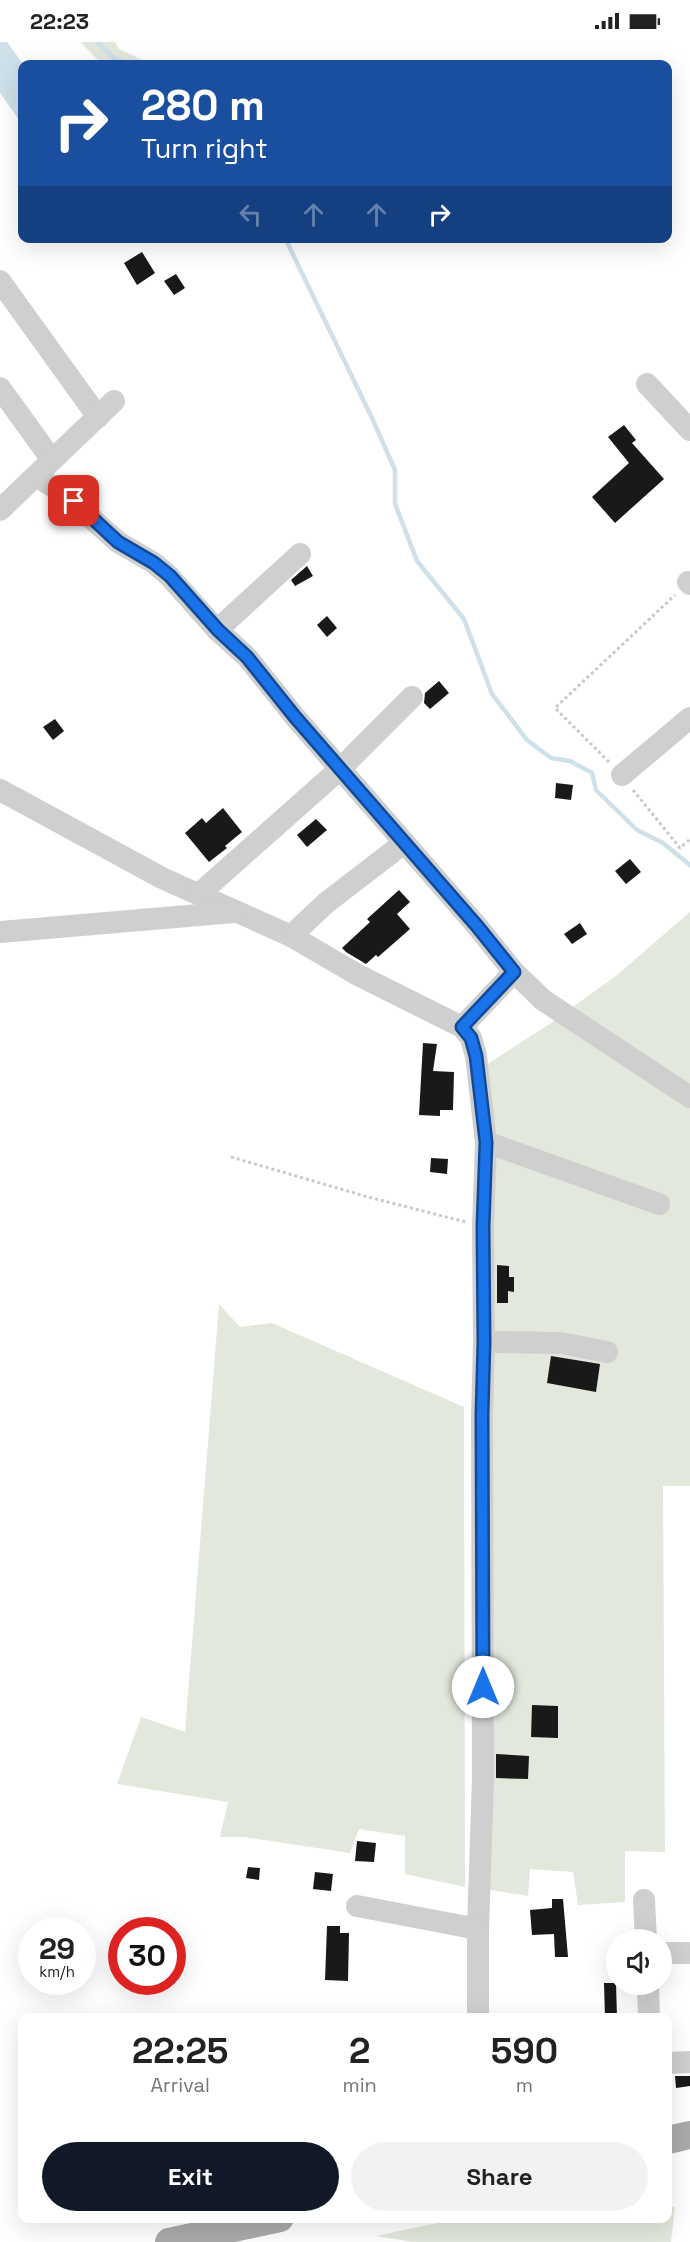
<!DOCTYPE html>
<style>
:root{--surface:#fff;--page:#f2f2f2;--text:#222;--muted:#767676;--accent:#111827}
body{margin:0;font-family:"Space Grotesk",sans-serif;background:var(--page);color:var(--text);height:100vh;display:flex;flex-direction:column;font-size:22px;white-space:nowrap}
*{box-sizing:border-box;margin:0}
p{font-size:20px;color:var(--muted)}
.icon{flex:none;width:33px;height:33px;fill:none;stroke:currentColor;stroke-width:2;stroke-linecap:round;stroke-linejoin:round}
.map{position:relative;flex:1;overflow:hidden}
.side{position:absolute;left:18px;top:1971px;width:654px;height:210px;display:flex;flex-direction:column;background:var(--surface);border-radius:12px;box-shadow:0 6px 24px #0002}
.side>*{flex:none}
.banner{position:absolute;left:18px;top:18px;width:654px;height:183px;border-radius:12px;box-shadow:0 6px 24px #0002;background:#1a4fa0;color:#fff;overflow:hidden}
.controls{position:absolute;left:606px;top:1887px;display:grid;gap:12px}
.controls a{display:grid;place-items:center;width:66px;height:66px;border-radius:50%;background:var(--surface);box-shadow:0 6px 24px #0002;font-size:30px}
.speed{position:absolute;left:18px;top:1875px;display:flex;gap:12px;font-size:30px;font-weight:700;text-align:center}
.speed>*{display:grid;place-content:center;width:78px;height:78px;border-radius:50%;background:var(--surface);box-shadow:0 6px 24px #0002;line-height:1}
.speed small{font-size:15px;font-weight:400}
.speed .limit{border:9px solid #d22;background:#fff;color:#111}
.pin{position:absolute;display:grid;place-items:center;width:51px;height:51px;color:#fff;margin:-26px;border-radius:12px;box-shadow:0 3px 9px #0006}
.me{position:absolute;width:66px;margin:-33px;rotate:0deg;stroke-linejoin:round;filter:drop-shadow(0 0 4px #0008)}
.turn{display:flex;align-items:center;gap:21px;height:126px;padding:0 24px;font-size:27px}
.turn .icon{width:78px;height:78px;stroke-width:2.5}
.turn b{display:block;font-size:42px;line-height:51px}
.lanes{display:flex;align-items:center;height:57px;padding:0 24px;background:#0003;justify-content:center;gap:30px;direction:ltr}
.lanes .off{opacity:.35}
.eta{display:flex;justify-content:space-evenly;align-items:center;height:102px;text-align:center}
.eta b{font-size:36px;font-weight:800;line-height:42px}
.primary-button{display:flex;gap:12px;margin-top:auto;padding:12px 24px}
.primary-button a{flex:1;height:69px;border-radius:36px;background:var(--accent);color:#fff;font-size:24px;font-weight:800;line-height:69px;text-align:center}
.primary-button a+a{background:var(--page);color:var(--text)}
.status{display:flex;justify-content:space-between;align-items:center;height:42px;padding:0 30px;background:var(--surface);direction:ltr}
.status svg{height:16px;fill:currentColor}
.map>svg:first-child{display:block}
.green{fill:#e3e8dc}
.water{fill:#cee0e9}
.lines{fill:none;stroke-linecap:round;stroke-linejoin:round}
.stream{stroke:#cee0e9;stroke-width:4.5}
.building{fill:#191919}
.path{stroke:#c9c9c9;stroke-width:3;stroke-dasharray:3 3;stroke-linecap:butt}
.minor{stroke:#cfcfcf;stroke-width:22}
.major{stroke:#aaa;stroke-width:28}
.route-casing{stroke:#114b97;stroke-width:15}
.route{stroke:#1a73e8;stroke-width:10}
</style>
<div class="status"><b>22:23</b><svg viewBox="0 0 49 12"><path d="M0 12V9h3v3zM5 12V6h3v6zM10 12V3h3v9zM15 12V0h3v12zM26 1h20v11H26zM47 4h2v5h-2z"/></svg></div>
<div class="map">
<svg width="690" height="2200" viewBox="0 0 690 2200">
<rect width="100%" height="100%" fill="#fff"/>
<g class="green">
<polygon points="80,0 115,0 119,7 151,22 102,22"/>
<polygon points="690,870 690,1444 663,1444 665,1810 625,1809 625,1860 578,1863 573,1830 530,1827 528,1854 478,1846 475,1030 548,983 617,933"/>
<polygon points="219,1262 240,1285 272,1281 464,1365 465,1845 405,1832 405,1794 359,1787 350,1811 244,1795 220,1795 228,1760 117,1742 141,1675 185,1690"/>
<polygon points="668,2164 675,2165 671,2200 414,2200 376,2194 456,2177 668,2176"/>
</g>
<polygon class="water" points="0,0 7,0 23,22 22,82 0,51"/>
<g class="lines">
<g class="stream">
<polyline points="97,0 115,17 132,22"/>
<polyline points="285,196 372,376 395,428 395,462 417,519 464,577 492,652 527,698 551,716 570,719 592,731 596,748 637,788 663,801 690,823"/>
</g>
</g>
<g class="building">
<polygon points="142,210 155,231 137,243 124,221"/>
<polygon points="176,232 185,246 174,253 164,239"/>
<polygon points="624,383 636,398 632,401 664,437 615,481 592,455 629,421 608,395"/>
<polygon points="307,524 313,534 295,544 291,538"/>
<polygon points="327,574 337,586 327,595 317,583"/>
<polygon points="439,639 449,651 430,667 424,661 425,651"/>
<polygon points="55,677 64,689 53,698 43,685"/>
<polygon points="556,741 573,743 571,758 555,756"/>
<polygon points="223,766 242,790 225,804 227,806 209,820 185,791 202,776 206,781"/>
<polygon points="316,777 327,788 307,805 297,793"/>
<polygon points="630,817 641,830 626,842 615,829"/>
<polygon points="399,848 410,860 397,872 410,887 378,915 376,913 366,922 346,910 342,906 370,880 367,877"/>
<polygon points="580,881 587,892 572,902 564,892"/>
<polygon points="423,1001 437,1002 433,1029 454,1030 453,1068 440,1068 440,1074 419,1073"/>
<polygon points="431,1116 448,1117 447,1132 430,1130"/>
<polygon points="497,1223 509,1224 509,1235 514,1235 514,1250 508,1249 508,1261 497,1261"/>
<polygon points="551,1314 600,1322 596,1350 547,1341"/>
<polygon points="532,1663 558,1664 558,1696 531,1695"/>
<polygon points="496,1712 529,1714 528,1737 496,1736"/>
<polygon points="357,1799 376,1801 374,1820 355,1819"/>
<polygon points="248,1825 260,1826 259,1838 246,1836"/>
<polygon points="315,1830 333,1832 331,1849 313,1847"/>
<polygon points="552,1857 563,1857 568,1915 555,1915 554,1892 532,1893 530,1868 552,1866"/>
<polygon points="327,1884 340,1884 340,1891 349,1891 348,1939 325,1938"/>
<polygon points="604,1941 616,1941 617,1976 605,1976"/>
<polygon points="675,2034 690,2034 690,2044 676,2046"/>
</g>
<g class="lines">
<g class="path">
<polyline points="609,720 555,666 675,553"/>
<polyline points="633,748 680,806 690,797"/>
<polyline points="231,1115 368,1155 466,1180"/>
</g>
<g class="minor">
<polyline points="0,239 98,375"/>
<polyline points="647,342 690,388"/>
<polyline points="0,346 52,418"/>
<polyline points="36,434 63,451 118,500 154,521 169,534 217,588 247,615 295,675 477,884 514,930 543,958 690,1055"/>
<polyline points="0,468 114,359"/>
<polyline points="688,540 690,542"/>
<polyline points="217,588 300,512"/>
<polyline points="622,733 690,676"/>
<polyline points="0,748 162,836 291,894 358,933 462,985 471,996 476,1014 486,1100 483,1184 484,1300 482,1373 483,1736 478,1887 478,1976"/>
<polyline points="199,852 341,726 412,655"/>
<polyline points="0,890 234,870"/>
<polyline points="291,894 326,861 404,801"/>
<polyline points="462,985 514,930"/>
<polyline points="486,1100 659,1162"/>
<polyline points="484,1300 561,1301 607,1310"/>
<polyline points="644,1858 646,1898"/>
<polyline points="357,1864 478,1887"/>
<polyline points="662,1911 690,1911"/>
<polyline points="648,1942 649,1976"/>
<polyline points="668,2021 690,2020"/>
</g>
<g class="major">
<polyline points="668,2098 690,2093"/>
<polyline points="169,2200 280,2176"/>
</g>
</g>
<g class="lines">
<defs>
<polyline id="route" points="74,459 118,500 154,521 170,534 218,588 247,615 295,675 477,884 514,930 462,985 471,996 476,1014 486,1100 483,1184 484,1300 482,1372 483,1645"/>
</defs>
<use href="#route" class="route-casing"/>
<use href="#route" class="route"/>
</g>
</svg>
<div class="controls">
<a><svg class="icon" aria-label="sound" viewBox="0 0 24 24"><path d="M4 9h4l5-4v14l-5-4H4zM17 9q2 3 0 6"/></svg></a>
</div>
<div class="speed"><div>29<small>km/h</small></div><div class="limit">30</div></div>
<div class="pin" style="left:74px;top:459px;background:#d93025"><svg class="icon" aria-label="arrive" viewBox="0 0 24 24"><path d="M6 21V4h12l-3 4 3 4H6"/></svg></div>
<svg class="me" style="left:483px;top:1645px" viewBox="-20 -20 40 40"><circle r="19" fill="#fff"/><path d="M0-13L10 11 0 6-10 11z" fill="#1a73e8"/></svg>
<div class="banner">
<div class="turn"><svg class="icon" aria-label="right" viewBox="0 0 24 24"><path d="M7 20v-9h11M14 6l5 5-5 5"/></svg><div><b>280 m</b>Turn right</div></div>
<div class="lanes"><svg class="icon off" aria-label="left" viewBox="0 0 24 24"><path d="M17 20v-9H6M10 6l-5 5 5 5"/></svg><svg class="icon off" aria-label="ahead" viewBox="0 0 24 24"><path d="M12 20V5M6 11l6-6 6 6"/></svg><svg class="icon off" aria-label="ahead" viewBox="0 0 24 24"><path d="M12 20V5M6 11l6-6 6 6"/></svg><svg class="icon" aria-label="right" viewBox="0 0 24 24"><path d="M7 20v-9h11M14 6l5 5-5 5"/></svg></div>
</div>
<section class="side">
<div class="eta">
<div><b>22:25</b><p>Arrival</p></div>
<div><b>2</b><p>min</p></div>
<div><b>590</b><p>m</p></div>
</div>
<div class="primary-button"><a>Exit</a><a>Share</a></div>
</section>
</div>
